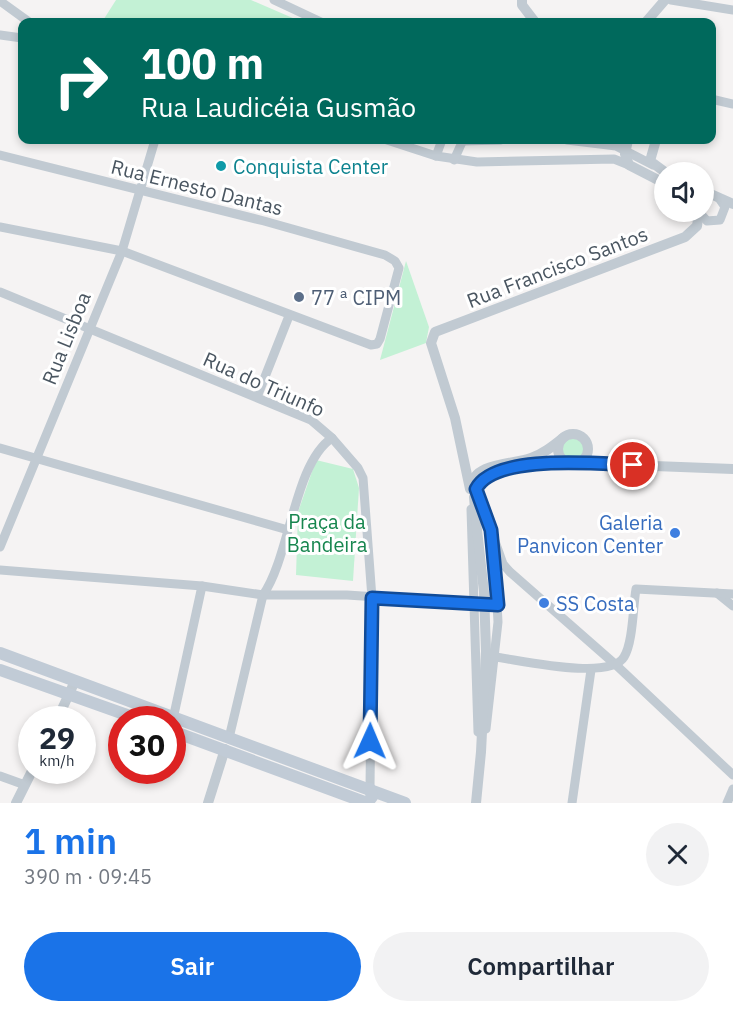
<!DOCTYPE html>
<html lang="pt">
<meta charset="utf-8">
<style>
:root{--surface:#fff;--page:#f2f2f3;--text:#1f2937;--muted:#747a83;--accent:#1a73e8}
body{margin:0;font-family:"IBM Plex Sans",sans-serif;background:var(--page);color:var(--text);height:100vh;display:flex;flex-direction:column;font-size:22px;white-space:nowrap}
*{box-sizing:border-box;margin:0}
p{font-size:20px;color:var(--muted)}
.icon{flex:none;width:33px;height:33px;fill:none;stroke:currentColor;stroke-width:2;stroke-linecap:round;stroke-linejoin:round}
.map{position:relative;height:803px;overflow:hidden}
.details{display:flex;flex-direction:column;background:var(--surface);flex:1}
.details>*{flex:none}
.hud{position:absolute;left:18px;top:18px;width:698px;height:126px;border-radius:12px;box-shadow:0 3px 9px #0003;background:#00695c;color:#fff;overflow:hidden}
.fabs{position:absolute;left:654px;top:162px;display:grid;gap:12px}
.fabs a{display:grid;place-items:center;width:60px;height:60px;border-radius:50%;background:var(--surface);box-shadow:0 3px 9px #0003;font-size:30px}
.speed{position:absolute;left:18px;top:706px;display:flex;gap:12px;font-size:30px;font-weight:700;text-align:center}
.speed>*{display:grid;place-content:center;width:78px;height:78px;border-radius:50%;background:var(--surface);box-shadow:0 3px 9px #0003;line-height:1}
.speed small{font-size:15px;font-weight:400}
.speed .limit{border:9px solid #d22;background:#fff;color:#111}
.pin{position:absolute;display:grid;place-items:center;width:51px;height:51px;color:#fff;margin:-26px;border:3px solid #fff;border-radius:50%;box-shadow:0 2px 6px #0007}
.me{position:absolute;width:66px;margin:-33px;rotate:1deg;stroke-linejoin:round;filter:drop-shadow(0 0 4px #0008)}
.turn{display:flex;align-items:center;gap:21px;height:126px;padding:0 24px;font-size:27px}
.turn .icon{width:78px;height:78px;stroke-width:2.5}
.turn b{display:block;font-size:42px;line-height:51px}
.round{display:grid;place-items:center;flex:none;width:63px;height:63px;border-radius:32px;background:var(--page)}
.overview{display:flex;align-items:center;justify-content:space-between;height:102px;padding:0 24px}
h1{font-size:36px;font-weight:600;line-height:45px;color:var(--accent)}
.button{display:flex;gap:12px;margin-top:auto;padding:12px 24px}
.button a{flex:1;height:69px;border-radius:36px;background:var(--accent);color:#fff;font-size:24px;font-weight:600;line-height:69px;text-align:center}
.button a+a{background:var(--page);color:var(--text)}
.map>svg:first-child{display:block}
.green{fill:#c3f1d5}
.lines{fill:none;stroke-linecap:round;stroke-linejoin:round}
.minor{stroke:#c1cad2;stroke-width:9}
.tertiary{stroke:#c1cad2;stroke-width:10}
.secondary{stroke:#c1cbd6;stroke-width:12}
.tertiary-bridge{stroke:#c1cad2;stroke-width:10}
.route-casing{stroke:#114b97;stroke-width:15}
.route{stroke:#1a73e8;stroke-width:10}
.culture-dot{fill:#0f9aa8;stroke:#fff;stroke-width:2}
.service-dot{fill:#5c6f8a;stroke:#fff;stroke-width:2}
.shop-dot{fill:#3f7fe0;stroke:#fff;stroke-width:2}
.labels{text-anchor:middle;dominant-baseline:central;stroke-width:6;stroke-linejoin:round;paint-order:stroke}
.culture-label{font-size:20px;fill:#0d838f;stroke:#fff;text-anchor:start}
.street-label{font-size:20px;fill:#4a5661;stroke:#fff}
.service-label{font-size:20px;fill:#4e5e75;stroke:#fff;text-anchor:start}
.park-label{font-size:20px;fill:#17864f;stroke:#fff}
.shop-label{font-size:20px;fill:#366cbe;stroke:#fff;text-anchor:end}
</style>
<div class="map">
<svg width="733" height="803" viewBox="0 0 733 803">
<rect width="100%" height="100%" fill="#f5f3f3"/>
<g class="green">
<polygon points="116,0 251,0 302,22 102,22"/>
<polygon points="406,261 429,327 426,343 380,360"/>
<circle cx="573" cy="448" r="14"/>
<polygon points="316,460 353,469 359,488 353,581 296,575 298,512"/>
</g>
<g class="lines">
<g class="minor">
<polyline points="274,0 321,22"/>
<polyline points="671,0 733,10"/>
<polyline points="0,1 29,22"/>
<polyline points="0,35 22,38"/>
<polyline points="711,99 733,104"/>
<polyline points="387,140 436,156 477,162 614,159 629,165"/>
<polyline points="567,140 616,146 653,165"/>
<polyline points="462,141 501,140"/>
<polyline points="0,155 264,221 385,255 395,261 399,268 380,339 377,344 371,345 122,251 0,227"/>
<polyline points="436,156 442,140"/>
<polyline points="454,160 463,140"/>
<polyline points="699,212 707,221 720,220 725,207 719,198"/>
<polyline points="0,292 311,420 332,438 358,468 363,478 372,598 370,789"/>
<polyline points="257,397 289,316"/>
<polyline points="0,448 288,530"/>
<polyline points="476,489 492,535"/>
<polyline points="471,509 478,732"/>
<polyline points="491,530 503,564 510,572 616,665 733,775"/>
<polyline points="0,547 122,251 155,140"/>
<polyline points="0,570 202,586 263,595 347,595 498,605"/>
<polyline points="717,593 733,606"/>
<path d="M495,657C520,660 610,681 624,657C633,643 633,606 636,589L733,594"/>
<polyline points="173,719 202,586"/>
<polyline points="486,729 498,622 494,549"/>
<path d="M229,738L263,595C290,557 294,463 332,438"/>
<polyline points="0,776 25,785"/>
<polyline points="572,803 591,670"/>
<polyline points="727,803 733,789"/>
</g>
<g class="tertiary">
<polyline points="522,0 522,5 535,22"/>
<polyline points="646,22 665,0"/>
<polyline points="628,140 625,154 629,165 664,183"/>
<polyline points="656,140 650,161 665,172"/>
<polyline points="704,191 733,204"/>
<circle cx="573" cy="449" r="15"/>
<polyline points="576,463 733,469"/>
<path d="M471,487C474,462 512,465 531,458C543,454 553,446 563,438"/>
<polyline points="470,489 455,418 431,343 435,332 685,237 697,226 699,212"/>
<path d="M476,521L474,497L483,480C507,466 542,461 570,463"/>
<polyline points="57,720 75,681"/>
<polyline points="16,803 32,771"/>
<polyline points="208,803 225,749"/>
<polyline points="476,803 481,752 486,651"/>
</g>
<g class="secondary">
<polyline points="0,653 405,803"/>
<polyline points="0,670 141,720"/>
<polyline points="172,731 367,803 372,797 370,789"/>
</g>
<polyline class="tertiary-bridge" points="476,521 484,592 486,651"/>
</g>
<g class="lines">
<defs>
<path id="route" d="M370,741L372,598L498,605L491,530L476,489C494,453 599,464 633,465"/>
</defs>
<use href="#route" class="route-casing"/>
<use href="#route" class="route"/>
</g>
<circle class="culture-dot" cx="221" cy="166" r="6"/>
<circle class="service-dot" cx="299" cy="297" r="6"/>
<g class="shop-dot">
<circle cx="675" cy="533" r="6"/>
<circle cx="544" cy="603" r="6"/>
</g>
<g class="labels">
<g class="culture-label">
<text x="233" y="166">Conquista Center</text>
</g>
<g class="street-label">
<text transform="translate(197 187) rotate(14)">Rua Ernesto Dantas</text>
<text transform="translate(557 267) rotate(-21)">Rua Francisco Santos</text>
<text transform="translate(66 338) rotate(-68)">Rua Lisboa</text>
<text transform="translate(264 384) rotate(24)">Rua do Triunfo</text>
</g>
<g class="service-label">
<text x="311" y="297">77 ª CIPM</text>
</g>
<g class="park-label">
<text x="327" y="521">Praça da<tspan x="327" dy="23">Bandeira</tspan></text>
</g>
<g class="shop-label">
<text x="663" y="522">Galeria<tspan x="663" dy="23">Panvicon Center</tspan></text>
<text x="556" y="603" text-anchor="start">SS Costa</text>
</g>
</g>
</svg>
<div class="fabs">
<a><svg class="icon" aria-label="sound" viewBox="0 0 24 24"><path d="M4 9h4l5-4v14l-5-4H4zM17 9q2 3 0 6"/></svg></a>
</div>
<div class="speed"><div>29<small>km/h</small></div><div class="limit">30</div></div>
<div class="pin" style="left:633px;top:465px;background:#d93025"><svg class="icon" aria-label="arrive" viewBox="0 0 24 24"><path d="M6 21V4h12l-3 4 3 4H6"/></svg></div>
<svg class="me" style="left:370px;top:741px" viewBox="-20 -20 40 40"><path d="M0-17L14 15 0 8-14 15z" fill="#1a73e8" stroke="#fff" stroke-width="4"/></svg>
<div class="hud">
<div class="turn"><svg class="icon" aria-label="right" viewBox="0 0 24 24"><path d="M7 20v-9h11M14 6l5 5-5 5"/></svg><div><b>100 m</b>Rua Laudicéia Gusmão</div></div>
</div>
</div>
<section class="details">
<div class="overview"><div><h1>1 min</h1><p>390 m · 09:45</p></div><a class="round"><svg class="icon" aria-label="close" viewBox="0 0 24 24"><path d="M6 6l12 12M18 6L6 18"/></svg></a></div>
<div class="button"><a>Sair</a><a>Compartilhar</a></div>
</section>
